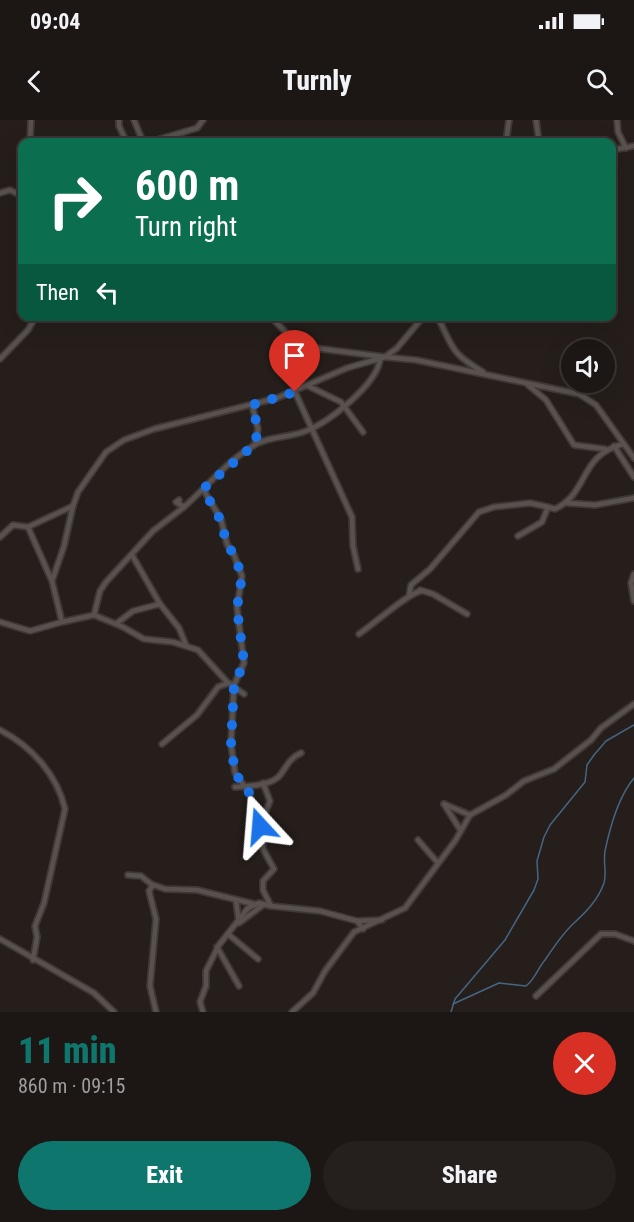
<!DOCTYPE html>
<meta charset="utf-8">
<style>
:root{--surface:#1c1614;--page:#251f1d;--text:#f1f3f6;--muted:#a09fa0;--line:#3a3534;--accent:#0f766e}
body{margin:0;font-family:"Roboto Condensed",sans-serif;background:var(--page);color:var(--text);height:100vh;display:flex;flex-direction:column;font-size:22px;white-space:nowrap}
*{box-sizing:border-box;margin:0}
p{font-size:20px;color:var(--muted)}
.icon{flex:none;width:33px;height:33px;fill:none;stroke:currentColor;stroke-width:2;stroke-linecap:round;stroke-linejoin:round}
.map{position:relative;height:892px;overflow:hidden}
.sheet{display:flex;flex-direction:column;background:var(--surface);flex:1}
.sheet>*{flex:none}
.guide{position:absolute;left:18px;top:18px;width:598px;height:183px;border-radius:12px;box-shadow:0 6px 24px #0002,0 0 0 2px var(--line);background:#0b6e4f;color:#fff;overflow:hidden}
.fabs{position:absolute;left:561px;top:219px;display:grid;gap:12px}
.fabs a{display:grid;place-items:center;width:54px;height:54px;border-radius:50%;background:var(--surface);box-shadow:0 6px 24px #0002,0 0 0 2px var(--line);font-size:30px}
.pin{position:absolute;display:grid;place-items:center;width:51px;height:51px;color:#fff;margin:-62px -26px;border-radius:50% 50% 50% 0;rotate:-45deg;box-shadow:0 0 6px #0007}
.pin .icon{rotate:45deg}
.me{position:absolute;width:66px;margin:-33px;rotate:341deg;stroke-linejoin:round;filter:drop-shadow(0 0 4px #0008)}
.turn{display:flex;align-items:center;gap:21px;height:126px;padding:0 18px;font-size:27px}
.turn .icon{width:78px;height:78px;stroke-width:2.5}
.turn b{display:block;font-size:42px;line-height:51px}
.then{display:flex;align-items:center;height:57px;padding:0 18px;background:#0003;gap:12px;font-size:22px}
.round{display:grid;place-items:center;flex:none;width:63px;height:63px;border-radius:32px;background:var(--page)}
.summary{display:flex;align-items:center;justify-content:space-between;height:102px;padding:0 18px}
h1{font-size:36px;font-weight:800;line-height:45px;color:var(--accent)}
.action{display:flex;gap:12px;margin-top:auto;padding:12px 18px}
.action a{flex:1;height:69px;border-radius:36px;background:var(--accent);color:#fff;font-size:24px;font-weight:800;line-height:69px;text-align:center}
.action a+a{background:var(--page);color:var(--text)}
.status{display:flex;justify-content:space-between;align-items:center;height:42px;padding:0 30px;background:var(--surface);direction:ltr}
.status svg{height:16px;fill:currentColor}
header{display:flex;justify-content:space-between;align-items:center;height:78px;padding:0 18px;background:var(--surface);font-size:27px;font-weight:800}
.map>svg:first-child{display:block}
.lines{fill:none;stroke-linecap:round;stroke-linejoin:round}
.stream{stroke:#456683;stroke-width:1.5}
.minor-casing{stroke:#3e3836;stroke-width:8}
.minor{stroke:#59514e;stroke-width:4.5}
.route{stroke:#1a73e8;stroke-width:10;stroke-dasharray:0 18}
</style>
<div class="status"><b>09:04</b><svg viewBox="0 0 49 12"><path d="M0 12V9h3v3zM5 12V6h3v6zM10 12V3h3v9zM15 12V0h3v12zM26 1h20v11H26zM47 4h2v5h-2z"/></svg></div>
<header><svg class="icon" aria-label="back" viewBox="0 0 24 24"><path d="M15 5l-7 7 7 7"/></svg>Turnly<svg class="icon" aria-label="search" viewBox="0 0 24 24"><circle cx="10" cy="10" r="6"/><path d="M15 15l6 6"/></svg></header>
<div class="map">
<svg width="634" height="892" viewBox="0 0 634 892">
<rect width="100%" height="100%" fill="#251e1b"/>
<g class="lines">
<g class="stream">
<path d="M453,884L499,863L526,866C535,859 538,848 545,840C553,828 563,813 574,803C586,792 598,780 604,763C607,753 603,742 605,731C610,707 618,677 634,658"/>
<polyline points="451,892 455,879 505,820 534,770 538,759 537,741 544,717 550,705 585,662 587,645 594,635 606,621 634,605"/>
</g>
<defs>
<g id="minor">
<polyline points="119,0 119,6 126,21 136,22"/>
<polyline points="134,0 143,22"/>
<polyline points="536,0 539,22"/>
<polyline points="617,0 618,12 626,28"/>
<polyline points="30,22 31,0"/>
<polyline points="150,22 197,8 203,0"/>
<polyline points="506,22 509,0"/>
<polyline points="612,30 634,26"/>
<polyline points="0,73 10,70 22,76"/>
<polyline points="270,196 299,226 385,237 397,228 424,196"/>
<path d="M437,196C454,228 449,232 483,252"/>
<polyline points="0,239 28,210 36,196"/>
<polyline points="528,265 546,280 574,325 605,329"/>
<polyline points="308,266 341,282 363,312"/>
<polyline points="295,272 352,397 353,426 358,449"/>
<polyline points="252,285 258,309 255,324"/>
<polyline points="614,326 634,357"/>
<polyline points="203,369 221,399 227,424 234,435 242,456 237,488 244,543 234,565 231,624 235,653 250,674 253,693 263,710 263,729 274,749 263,761 263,770 271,786 320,791 357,801 363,809"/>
<path d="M179,380L176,382L184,387C207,367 226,342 253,326C268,316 289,318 306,311C329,302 376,265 380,240"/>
<polyline points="567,383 595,385 634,378"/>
<polyline points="73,386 64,426 52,461 62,502 94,495 100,471 106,462 153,411 184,387"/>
<polyline points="28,407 51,459"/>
<path d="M518,416L542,402L548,387L555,389C590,372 578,336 623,324"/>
<polyline points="0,417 13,405 28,407 73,386 78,372 106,332 124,320 154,309 277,278 347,248 385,237 416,240 579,274 596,285 634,338"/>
<polyline points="132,435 160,484 179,508 186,525"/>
<polyline points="634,454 631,463 634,481"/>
<polyline points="420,470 433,474 467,494"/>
<polyline points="409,476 411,465 430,449 479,392 494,387 530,383 548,387"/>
<polyline points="94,495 123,507 144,519 173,522 198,530 228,563 234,565"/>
<polyline points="0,502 30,511 62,502"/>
<polyline points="117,503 133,491 160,484"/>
<path d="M359,514C374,504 408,473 421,471"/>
<polyline points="234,567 244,574"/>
<path d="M0,610C31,626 57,654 65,689L44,783L35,806L37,817L33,840"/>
<polyline points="162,624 197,595 218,567 228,563"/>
<path d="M235,667C248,666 273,666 281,654C288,644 290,638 301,633"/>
<polyline points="444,684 461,711"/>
<polyline points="444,684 470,695"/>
<polyline points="260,706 270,681 263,663"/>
<polyline points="418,720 438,743"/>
<polyline points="128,755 141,756 151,764 165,769 197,770 254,784"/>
<polyline points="153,765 149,771 156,799 150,866 156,892"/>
<polyline points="236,781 239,803 263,785"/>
<polyline points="357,801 382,800"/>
<polyline points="228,814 258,839"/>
<polyline points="0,819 94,873 114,892"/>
<polyline points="217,827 239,866"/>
<polyline points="536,876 601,814 615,814 634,821"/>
<polyline points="203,892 200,882 206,866 206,851 219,825 248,788 259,783 271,786"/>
<polyline points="292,892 313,873 325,851 354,812 405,788 455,721 470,695 506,675 524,661 554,649 591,620 601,608 634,584"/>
</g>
</defs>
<use href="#minor" class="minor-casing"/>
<use href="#minor" class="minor"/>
</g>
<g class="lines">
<polyline class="route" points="260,706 253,693 250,674 235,653 231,624 234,565 244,543 237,488 242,456 234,435 227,424 220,399 203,369 255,324 258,309 252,285 295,272"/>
</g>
</svg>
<div class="fabs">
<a><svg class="icon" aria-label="sound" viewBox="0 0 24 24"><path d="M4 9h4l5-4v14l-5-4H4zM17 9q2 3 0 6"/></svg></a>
</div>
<div class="pin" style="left:295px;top:272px;background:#d93025"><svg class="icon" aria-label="arrive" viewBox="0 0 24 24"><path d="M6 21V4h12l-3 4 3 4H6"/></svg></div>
<svg class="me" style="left:260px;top:706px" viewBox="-20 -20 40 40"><path d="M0-17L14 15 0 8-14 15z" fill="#1a73e8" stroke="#fff" stroke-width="4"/></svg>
<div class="guide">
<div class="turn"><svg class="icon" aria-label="right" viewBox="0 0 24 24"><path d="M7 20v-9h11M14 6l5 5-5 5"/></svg><div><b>600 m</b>Turn right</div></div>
<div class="then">Then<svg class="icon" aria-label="left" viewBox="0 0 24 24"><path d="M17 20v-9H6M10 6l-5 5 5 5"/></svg></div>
</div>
</div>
<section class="sheet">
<div class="summary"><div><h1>11 min</h1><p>860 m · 09:15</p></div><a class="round" style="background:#d93025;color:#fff"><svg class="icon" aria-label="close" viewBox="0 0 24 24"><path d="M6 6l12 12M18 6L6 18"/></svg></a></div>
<div class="action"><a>Exit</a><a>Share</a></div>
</section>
